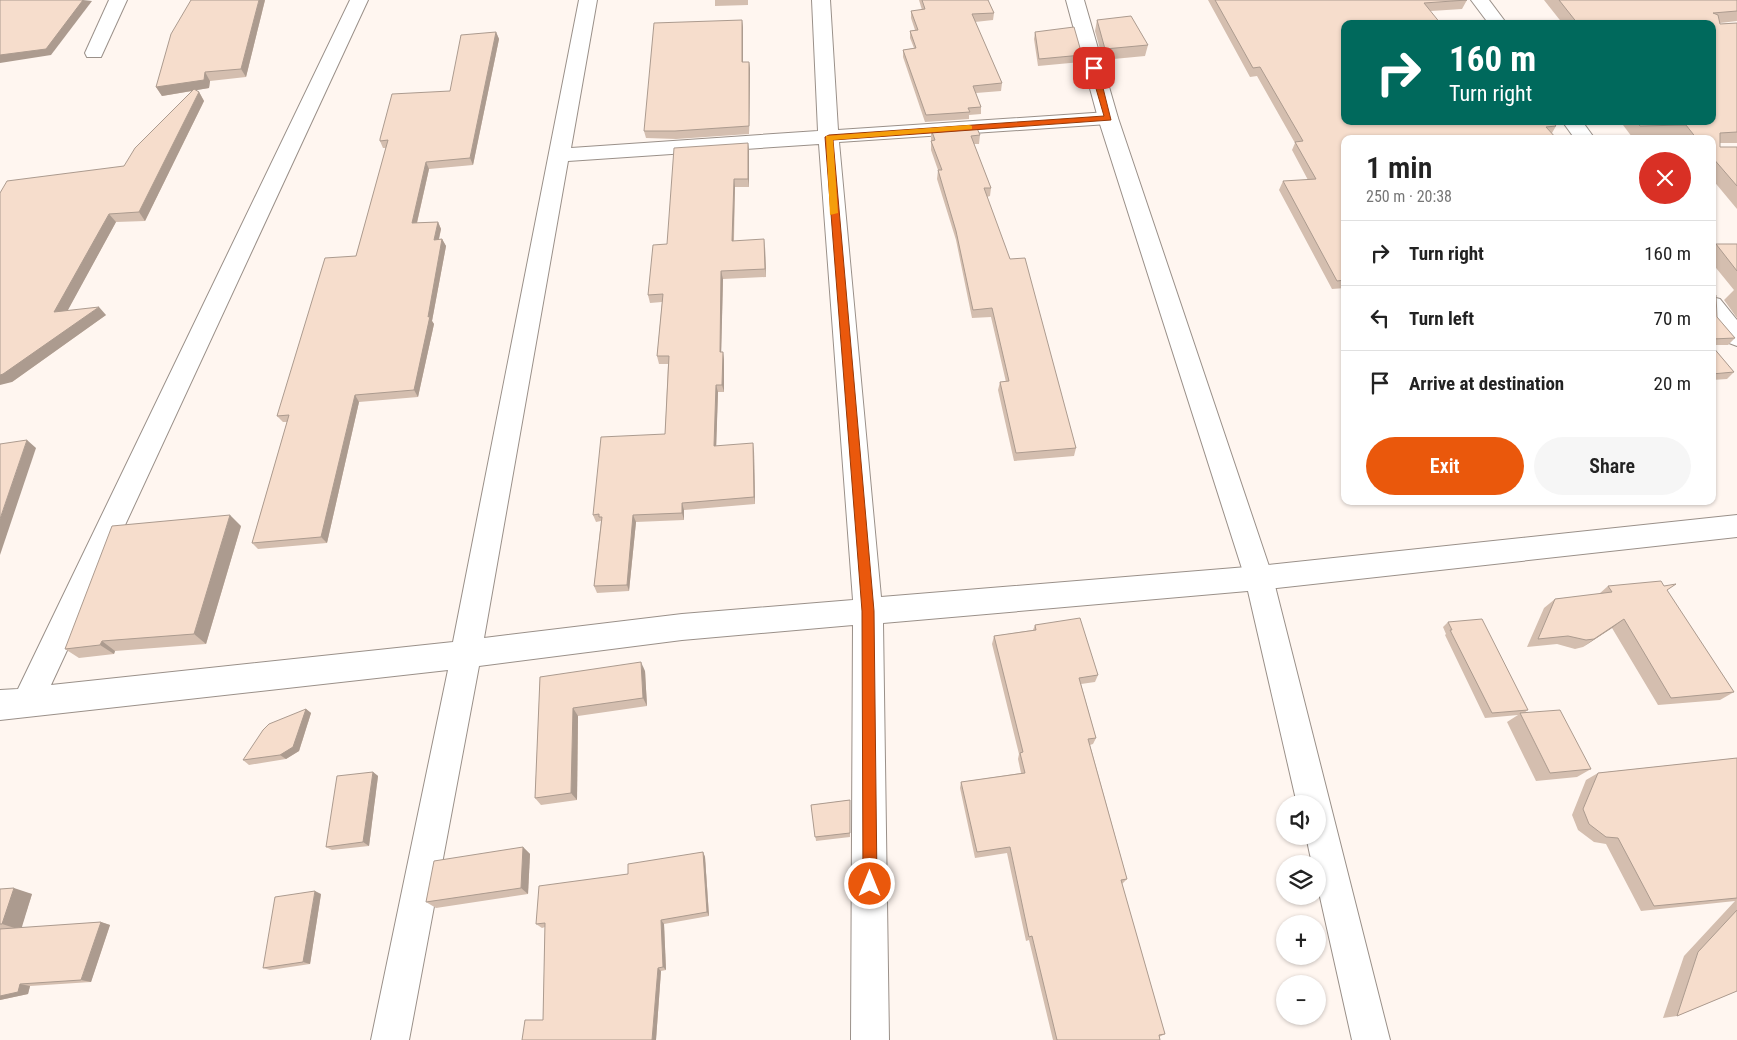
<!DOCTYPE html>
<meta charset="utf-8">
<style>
:root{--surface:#fff;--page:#f6f6f6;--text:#222;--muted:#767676;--line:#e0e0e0;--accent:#ea580c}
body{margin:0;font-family:"Roboto Condensed",sans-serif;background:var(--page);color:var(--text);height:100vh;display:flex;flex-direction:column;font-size:19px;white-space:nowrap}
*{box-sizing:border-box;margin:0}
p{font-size:16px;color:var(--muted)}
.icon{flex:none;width:28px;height:28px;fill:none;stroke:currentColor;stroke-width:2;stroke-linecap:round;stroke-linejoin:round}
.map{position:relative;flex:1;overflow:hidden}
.details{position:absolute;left:1341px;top:135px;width:375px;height:370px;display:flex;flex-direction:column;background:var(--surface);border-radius:10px;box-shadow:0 1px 4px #0004}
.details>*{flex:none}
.guide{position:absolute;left:1341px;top:20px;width:375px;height:105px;border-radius:10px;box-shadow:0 1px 4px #0004;background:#00695c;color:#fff;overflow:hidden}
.tools{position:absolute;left:1276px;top:795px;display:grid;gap:10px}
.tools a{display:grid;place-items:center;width:50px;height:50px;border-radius:50%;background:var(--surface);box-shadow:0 1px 4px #0004;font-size:25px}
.pin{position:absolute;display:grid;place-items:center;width:42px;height:42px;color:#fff;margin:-21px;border-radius:10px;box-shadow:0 2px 8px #0006}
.me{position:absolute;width:55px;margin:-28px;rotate:0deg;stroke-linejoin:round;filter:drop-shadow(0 0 4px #0008)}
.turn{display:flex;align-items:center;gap:18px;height:105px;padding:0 25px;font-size:22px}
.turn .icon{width:65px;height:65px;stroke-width:2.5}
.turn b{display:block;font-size:35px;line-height:42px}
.round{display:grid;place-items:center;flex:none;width:52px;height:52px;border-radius:26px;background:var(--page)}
.summary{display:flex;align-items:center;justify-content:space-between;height:85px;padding:0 25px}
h1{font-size:30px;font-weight:600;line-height:38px}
.cta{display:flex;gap:10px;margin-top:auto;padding:10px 25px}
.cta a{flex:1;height:58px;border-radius:30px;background:var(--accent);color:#fff;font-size:20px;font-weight:600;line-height:58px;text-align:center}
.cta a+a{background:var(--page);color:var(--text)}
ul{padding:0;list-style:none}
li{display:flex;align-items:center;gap:15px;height:65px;padding:0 25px;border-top:1px solid var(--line)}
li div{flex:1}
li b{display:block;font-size:19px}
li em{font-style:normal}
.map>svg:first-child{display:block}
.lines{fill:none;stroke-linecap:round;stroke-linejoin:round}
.street-casing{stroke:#9a9089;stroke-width:2}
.secondary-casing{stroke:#9a9089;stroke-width:2}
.street{fill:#fff;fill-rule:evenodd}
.secondary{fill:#fff;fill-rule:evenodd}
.wall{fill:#d4beaf}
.shaded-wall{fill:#ac9b8f}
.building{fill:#f6ddcc;stroke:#ac9b8f}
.route{fill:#ea580c;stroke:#983908}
.slow{fill:#f59e0b}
</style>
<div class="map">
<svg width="1737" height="1040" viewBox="0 0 1737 1040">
<rect width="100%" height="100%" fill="#fff6f0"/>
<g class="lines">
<defs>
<g id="street">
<polygon points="109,0 127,0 101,57 87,57 85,53"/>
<path d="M350,0H368L51,685L453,642L579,0H597L571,148L818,131L812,0H830L838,130L1108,112L1115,114L1118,118L1115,122L1108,124L839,142L881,597L1259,566L1737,515V537L1259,590L883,623L889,1040H851L853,625L682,640L479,666L409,1040H371L448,670L0,720V690L18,689ZM819,144L853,600L682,614L484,638L568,161Z"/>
<polygon points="1471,0 1489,0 1507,24 1489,24"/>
<polygon points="1562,121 1582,121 1595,139 1575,139"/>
<polygon points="1712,297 1720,299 1737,320 1737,346 1729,343 1712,322"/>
</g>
<polygon id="secondary" points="1066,0 1084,0 1118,118 1273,578 1390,1040 1352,1040 1318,888 1318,864 1312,864 1306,836 1318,836 1318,804 1297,804 1245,578 1098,118"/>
</defs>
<use href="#street" class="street-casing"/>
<use href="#secondary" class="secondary-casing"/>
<use href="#street" class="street"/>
<use href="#secondary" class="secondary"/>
</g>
<g class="wall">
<polygon points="265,0 246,77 210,81 209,88 196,90 199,92 204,101 145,221 116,222 67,311 106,315 12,382 124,166 192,91 162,96 156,87"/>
<polygon points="715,0 748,0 748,5 715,6"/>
<polygon points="919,0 988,0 994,13 993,20 975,22 1002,83 1001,91 976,93 981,107 981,114 969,115 969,119 925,122 903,57 903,50 914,48 910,38 910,31 915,30 911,18 911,11 922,10"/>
<polygon points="1208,0 1467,0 1462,9 1431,11 1345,24 1556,126 1552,133 1345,139 1345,288 1332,289 1279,190 1283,181 1308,180 1292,150 1295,143 1257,76 1250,77"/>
<polygon points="1544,0 1737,0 1737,21 1720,23 1720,24 1737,23 1737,143 1720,143 1720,147 1737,147 1737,209 1712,179 1712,139 1680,139 1678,136 1632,137 1620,121 1712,121 1712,24 1563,24"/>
<polygon points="742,20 743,28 743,62 749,62 750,69 749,134 676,139 646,138 644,131"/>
<polygon points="1097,20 1148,45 1145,56 1103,60 1095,31"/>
<polygon points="496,32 499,39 473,165 429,169 417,223 438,222 441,229 439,239 442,239 446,246 432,321 434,324 418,397 359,402 327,543 258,549 252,543 287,422 283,422 277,416 356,256 386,148 383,148 380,141 450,91"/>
<polygon points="1035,32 1082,55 1081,62 1038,66 1034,39"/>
<polygon points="931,129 980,135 979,144 974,144 991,188 990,196 987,197 1076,448 1074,456 1014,461 998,390 1000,382 1006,382 991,317 972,318 956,240 937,179 938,170 931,150"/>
<polygon points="748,143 749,151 749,187 735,187 734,241 765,247 766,277 723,279 721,352 723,352 724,360 724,392 718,392 716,446 754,451 755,504 684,510 684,520 636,522 629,591 597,593 594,586 601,521 596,522 593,515 665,434 668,364 659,364 657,356 662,302 650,303 648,295 667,244"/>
<polygon points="1716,244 1737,244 1737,318 1724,300 1734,290 1712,263 1712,248"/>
<polygon points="1712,295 1717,317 1735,338 1728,345 1712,345"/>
<polygon points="1712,346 1734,372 1727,379 1712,380"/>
<polygon points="241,526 206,644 115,651 114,654 79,658 65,649"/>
<polygon points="1608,586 1667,591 1734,692 1720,700 1658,705 1612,628 1583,647 1575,649 1557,644 1527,647 1544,608 1555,599 1599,594"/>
<polygon points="1448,622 1528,710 1524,713 1591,769 1577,777 1536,781 1507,722 1518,715 1485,718 1445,635 1446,634 1443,627"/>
<polygon points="1035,625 1098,675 1095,682 1081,684 1096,738 1093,744 1090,745 1127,879 1122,884 1165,1034 1159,1037 1160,1040 1053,1040 1029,940 1026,941 1007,853 975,858 960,788 961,782 1021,773 1018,759 1019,754 992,644 994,636 1033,630"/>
<polygon points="645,671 647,706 578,716 577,800 541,805 535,798 540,677"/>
<polygon points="306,709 311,713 299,751 286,759 249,765 243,760"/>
<polygon points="1737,758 1737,991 1677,1016 1663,1018 1684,956 1735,901 1641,911 1606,844 1594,842 1578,830 1572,815 1586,780 1598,773"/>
<polygon points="373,772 378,776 369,846 332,850 326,847"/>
<polygon points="850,800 850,837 816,841 811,805"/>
<polygon points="523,847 530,854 528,894 436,908 426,902"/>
<polygon points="703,852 705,857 709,916 664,924 666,970 661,971 656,1040 522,1040 543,1020 545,927 542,928 536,924 628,874"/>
<polygon points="0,889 32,894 21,928 101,922 110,925 91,982 30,986 28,994 0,1000"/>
<polygon points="321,894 310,964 270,970 263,968"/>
</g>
<g class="shaded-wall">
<polygon points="83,0 92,1 51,55 0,63 0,55"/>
<polygon points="259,0 265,0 246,77 241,69"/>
<polygon points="742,20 743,28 743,70 742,62"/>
<polygon points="496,32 499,39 473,165 470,158"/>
<polygon points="749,62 750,69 749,134"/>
<polygon points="205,72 210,81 209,88 162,96 156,87"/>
<polygon points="199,92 204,101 145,221 139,212"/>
<polygon points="748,143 749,151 749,187 748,179"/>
<polygon points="426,162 429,169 415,231 412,223"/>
<polygon points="734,179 735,187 733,249 732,241"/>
<polygon points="109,214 116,222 62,321 54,312"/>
<polygon points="438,222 441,229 437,247 434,240"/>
<polygon points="442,239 446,246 432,321 434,324 418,397 414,390"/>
<polygon points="764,239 765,247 766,277 765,269"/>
<polygon points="721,271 723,279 721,360 720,352"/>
<polygon points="99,307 106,315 12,382 0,385 0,375"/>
<polygon points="723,352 724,360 724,392 722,385"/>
<polygon points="716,385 718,392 716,453 714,446"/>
<polygon points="355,395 359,402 327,543 321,537"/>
<polygon points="27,440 36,448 0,555 0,519"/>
<polygon points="753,443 754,451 755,504 754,497"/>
<polygon points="682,503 684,510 684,520 682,513"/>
<polygon points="230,515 241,526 206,644 194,634"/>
<polygon points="633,515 636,522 629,591 627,585"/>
<polygon points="1624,619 1612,628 1583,647 1594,639"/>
<polygon points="102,641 115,651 114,654 100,645"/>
<polygon points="641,662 645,671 647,706 643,698"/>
<polygon points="573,708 578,716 577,800 571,793"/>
<polygon points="306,709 311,713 299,751 286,759 280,755"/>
<polygon points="373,772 378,776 369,846 363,842"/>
<polygon points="523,847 530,854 528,894 521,888"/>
<polygon points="703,852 705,857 709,916 707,912"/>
<polygon points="14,888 32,894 21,930 2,924"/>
<polygon points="315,891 321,894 310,964 303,962"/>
<polygon points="661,920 664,924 666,970 663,967"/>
<polygon points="101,922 110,925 91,982 81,980"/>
<polygon points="658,968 661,971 656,1040 652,1040"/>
<polygon points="20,984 30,986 28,994 0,1000 0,996"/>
</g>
<g class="building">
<polygon points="0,0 83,0 46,49 0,55"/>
<polygon points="191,0 259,0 241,69 205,72 204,80 156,87 171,34"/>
<polygon points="922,0 988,0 994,13 972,14 1002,83 973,86 981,107 968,108 970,112 926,115 903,50 916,48 910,31 918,30 911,11 925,9"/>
<polygon points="1215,0 1467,0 1424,3 1441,24 1345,24 1345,121 1552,121 1556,126 1546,127 1557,139 1345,139 1345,280 1337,281 1283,181 1316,179 1295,142 1303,141 1260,67 1253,68"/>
<polygon points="1559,0 1737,0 1737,11 1713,13 1718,15 1720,24 1737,23 1737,132 1720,133 1720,147 1737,147 1737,186 1712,157 1712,139 1697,139 1686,125 1640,126 1636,121 1712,121 1712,24 1578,24"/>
<polygon points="1131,16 1148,45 1105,49 1097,20"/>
<polygon points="742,20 742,62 749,62 749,126 675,131 644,131 654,23"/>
<polygon points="1074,27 1082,55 1039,59 1035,32"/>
<polygon points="496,32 470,158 426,162 412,223 438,222 434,240 442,239 428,317 430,316 414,390 355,395 321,537 252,543 289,415 277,416 325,258 356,256 388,140 380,141 380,139 392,94 450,91 461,35"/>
<polygon points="194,89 199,92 139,212 109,214 54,312 99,307 3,374 0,375 0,193 7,181 124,166 135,148"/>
<polygon points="976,126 980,135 971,136 991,188 984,188 1010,259 1025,258 1076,448 1016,453 1000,382 1009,381 992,308 973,310 956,231 938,170 942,170 931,141 935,140 931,129"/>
<polygon points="748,143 748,179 734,179 732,241 764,239 765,269 721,271 720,352 723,352 722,385 716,385 714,446 753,443 754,497 682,503 682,513 633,515 627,585 594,586 602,517 599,517 599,514 593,515 601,437 665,434 669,356 657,356 663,294 648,295 653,245 667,244 674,148"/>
<polygon points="1716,244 1737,244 1737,271"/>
<polygon points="1712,295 1716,295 1717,317 1735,338 1712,339"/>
<polygon points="1712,346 1734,372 1712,374"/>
<polygon points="27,440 0,519 0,444"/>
<polygon points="230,515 194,634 102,641 100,645 65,649 112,526"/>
<polygon points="1661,581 1664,586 1676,584 1667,590 1734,692 1671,698 1624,619 1594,639 1586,640 1568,636 1538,639 1555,599 1612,592 1608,586"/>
<polygon points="1080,618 1098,675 1079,678 1096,738 1088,739 1127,879 1121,880 1165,1034 1159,1035 1160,1040 1057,1040 1032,936 1029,937 1010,847 977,852 961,782 1025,773 1020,753 1023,752 994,636 1036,630 1035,625"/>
<polygon points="1482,619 1528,710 1492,713 1450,630 1452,630 1448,622"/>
<polygon points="641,662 643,698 573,708 571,793 535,798 540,677"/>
<polygon points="306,709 293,747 280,755 243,760 263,730 269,724"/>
<polygon points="1560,710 1591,769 1550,773 1520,713"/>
<polygon points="1737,758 1737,898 1654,906 1618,838 1606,837 1589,824 1583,809 1598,773"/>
<polygon points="373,772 363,842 326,847 337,776"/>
<polygon points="850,800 850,833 815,837 811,805"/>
<polygon points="523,847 521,888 426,902 434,861"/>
<polygon points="703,852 707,912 661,920 663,967 658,968 652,1040 522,1040 525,1020 543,1020 545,923 536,924 539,886 628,874 628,864"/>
<polygon points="14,888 2,924 0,924 0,889"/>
<polygon points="315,891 303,962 263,968 275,897"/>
<polygon points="1737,910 1737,991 1677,1016 1698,952"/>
<polygon points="101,922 81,980 20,984 18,992 0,996 0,929"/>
</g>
<polygon class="route" points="1094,65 1098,68 1111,120 833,140 874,611 877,884 875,889 870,891 865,889 863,884 862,611 825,137 829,135 1104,116 1090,68"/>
<polygon class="slow" points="969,125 972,126 972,129 833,140 838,213 830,215 826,136"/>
</svg>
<div class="tools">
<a><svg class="icon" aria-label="sound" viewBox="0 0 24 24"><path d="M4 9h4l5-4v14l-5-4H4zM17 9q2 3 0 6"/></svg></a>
<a><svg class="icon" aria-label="layers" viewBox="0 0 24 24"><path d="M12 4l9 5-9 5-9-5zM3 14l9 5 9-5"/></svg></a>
<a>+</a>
<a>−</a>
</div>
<div class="pin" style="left:1094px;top:68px;background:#d93025"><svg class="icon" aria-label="arrive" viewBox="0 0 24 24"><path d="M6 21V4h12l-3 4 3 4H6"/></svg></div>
<svg class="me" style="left:870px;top:884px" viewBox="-20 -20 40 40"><circle r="17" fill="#ea580c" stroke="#fff" stroke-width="3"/><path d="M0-11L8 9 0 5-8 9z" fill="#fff"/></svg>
<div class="guide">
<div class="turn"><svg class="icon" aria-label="right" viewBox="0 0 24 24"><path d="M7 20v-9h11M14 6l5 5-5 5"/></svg><div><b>160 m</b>Turn right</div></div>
</div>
<section class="details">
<div class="summary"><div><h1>1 min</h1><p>250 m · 20:38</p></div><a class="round" style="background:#d93025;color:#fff"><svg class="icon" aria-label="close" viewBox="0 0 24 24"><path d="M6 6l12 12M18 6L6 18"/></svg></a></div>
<ul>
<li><svg class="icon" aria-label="right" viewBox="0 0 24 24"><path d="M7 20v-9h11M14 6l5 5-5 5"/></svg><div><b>Turn right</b></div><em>160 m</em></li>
<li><svg class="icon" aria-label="left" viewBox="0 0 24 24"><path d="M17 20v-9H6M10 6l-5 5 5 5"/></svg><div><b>Turn left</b></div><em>70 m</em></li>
<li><svg class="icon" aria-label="arrive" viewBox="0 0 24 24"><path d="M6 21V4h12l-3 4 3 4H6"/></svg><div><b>Arrive at destination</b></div><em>20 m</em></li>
</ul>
<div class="cta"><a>Exit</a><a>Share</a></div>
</section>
</div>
